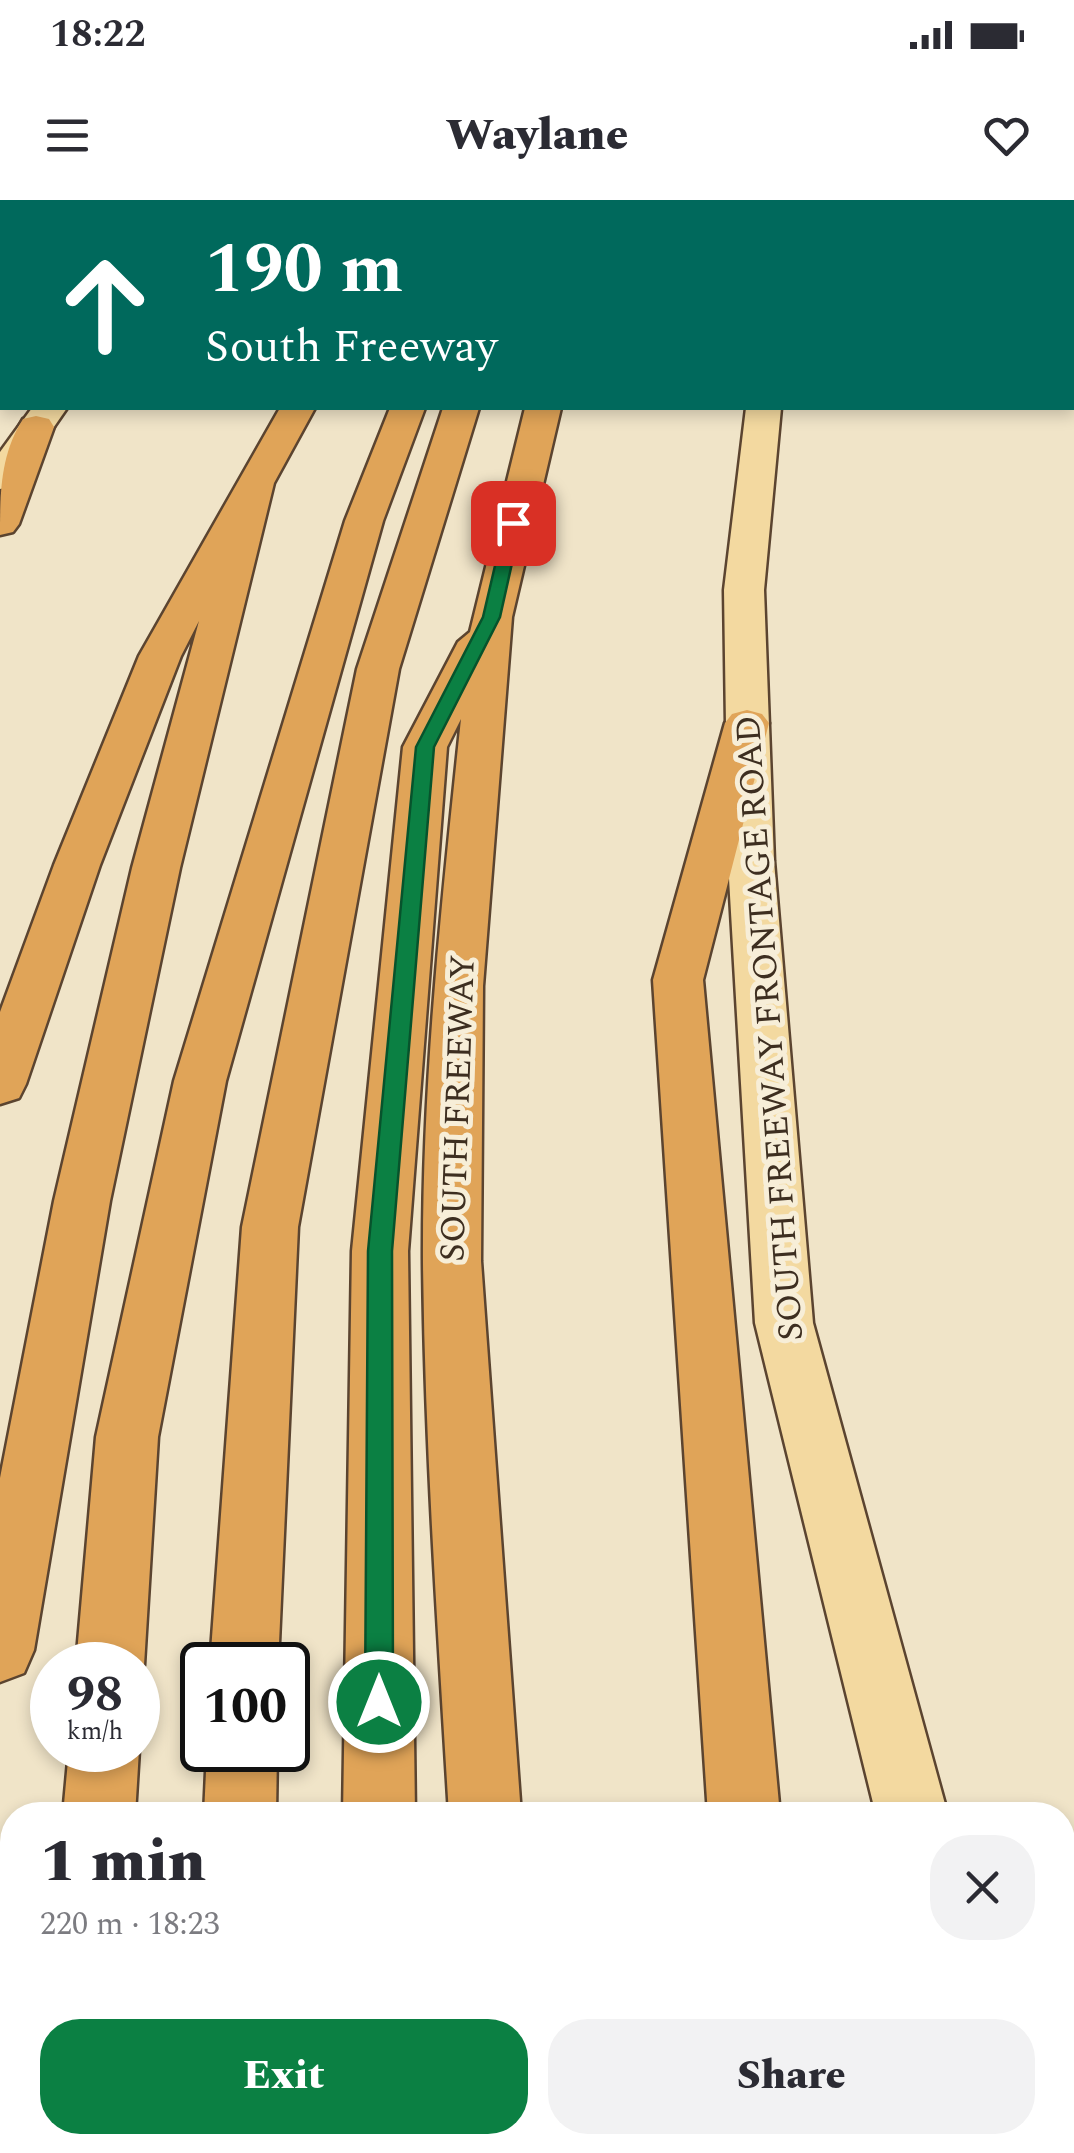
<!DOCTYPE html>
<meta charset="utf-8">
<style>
:root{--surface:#fff;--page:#f2f2f3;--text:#2b2b33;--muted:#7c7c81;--accent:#0b8043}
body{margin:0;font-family:Spectral,serif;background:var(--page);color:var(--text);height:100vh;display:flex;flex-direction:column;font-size:38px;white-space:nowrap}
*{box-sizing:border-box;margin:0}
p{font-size:32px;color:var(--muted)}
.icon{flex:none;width:55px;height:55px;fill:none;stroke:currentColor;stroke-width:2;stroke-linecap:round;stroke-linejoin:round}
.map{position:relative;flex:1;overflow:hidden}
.drawer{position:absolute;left:0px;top:1602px;width:1075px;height:352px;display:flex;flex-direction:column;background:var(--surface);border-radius:40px 40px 0 0;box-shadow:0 5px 15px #0003}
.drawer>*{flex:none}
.guide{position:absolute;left:0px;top:0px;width:1075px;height:210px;box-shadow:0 5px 15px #0003;background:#00695c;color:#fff;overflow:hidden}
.speed{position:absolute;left:30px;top:1442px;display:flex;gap:20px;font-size:50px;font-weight:700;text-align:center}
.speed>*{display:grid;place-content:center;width:130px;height:130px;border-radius:50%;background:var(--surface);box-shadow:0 5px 15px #0003;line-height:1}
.speed small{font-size:25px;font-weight:400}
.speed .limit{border:5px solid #111;border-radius:15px;background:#fff;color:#111}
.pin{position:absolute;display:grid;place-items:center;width:85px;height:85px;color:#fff;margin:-42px;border-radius:20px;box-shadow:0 5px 15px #0006}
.me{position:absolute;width:110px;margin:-55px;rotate:0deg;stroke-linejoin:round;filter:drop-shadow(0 0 8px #0008)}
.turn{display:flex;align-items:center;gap:35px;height:210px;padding:0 40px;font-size:45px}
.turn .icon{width:130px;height:130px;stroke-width:2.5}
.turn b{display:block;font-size:70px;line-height:85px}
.round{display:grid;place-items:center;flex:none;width:105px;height:105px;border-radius:40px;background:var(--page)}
.overview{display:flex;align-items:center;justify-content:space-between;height:170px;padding:0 40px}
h1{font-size:60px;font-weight:800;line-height:75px}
.action{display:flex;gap:20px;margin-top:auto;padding:20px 40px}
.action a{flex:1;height:115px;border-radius:40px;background:var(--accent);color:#fff;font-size:40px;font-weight:800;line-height:115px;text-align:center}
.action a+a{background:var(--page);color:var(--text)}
.status{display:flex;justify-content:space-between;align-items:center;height:70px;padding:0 50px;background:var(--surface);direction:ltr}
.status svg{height:28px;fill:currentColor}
header{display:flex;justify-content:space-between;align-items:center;height:130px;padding:0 40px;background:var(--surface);font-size:45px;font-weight:800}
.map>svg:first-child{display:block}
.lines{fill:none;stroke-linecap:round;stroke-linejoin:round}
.stream{fill:#6f938a;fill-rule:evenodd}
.minor-casing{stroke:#8d765c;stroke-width:5}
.major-casing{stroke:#5b4430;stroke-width:5}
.highway-casing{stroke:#5b4430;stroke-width:5}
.minor{fill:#faf1dc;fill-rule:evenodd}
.major{fill:#f3d9a0;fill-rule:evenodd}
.highway{fill:#e0a458;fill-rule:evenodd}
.route{fill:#0b8043;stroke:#07532c;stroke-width:2.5}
.labels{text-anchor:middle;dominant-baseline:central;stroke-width:10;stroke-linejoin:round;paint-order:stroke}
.street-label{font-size:35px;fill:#3d2e20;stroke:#f7eed8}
</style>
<div class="status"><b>18:22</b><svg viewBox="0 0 49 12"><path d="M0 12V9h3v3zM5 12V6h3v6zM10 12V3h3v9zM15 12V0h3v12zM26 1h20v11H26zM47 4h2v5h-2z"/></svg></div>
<header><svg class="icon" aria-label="menu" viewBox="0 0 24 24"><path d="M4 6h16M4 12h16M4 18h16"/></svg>Waylane<svg class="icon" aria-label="heart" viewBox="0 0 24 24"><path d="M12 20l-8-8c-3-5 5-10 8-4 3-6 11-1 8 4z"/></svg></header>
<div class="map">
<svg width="1074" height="1953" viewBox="0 0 1074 1953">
<rect width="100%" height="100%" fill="#f0e4c8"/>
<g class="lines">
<polygon class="stream" points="1074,180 1074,186 1072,187 1072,181"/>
<defs>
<g id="minor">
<rect x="1072" y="50" width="2" height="18"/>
<polygon points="1074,92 1074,112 1072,113 1072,93"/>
</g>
<g id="major">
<rect x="1072" y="7" width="2" height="18"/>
<polygon points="2,113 2,133 0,134 0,114"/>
<rect x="0" y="159" width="2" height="20"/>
<polygon points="32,208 67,208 13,286 0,289 0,252"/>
<polygon points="746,208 781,208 764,390 774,661 813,1123 948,1615 876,1615 755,1123 728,661 724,390"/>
<polygon points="957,1942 1037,1942 1040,1953 960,1953"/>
</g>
<g id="highway">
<polygon points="220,0 251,0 253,2 222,2"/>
<rect x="778" y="0" width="30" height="2"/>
<polygon points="280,208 315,208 274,283 180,668 110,1001 34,1450 24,1473 0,1482 0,1278 54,1001 132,668 199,421 181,456 100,665 26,884 19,898 0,904 0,812 54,665 139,456"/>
<polygon points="390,208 425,208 383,321 226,881 158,1237 144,1465 138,1480 138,1465 76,1465 96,1237 174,881 345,321"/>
<polygon points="443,208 479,208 399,469 298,1027 278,1465 210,1465 242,1027 357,469"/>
<path d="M525,208H561L512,417L483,786L481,1061L521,1615H449C438,1431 425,1247 423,1063C422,881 442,699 461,519L447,547L408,1051L415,1615H343L352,1051L403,547L458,442L470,432Z"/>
<path d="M36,216L49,219L54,227L19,324L13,332L0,335C0,294 0,255 23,219Z"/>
<polygon points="747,510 762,514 769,523 703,780 780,1615 708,1615 653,780 725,523 732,514"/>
<polygon points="138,1547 139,1550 135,1615 63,1615 69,1550 138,1550"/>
<polygon points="207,1550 277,1550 276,1615 204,1615"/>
<polygon points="35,1942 115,1942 114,1953 34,1953"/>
<rect x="190" y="1942" width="80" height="11"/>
<rect x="338" y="1942" width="80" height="11"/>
<polygon points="471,1942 551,1942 552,1953 472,1953"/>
<polygon points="730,1942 810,1942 811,1953 731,1953"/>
</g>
</defs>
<use href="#minor" class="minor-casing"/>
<use href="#major" class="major-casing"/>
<use href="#highway" class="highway-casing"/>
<use href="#minor" class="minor"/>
<use href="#major" class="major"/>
<use href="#highway" class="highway"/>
</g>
<polygon class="route" points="513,318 521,323 500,417 434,547 392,1051 393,1502 389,1512 379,1516 369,1512 365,1502 368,1051 416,547 483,417 505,323"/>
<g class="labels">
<g class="street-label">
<text transform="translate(770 828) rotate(-94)">SOUTH FREEWAY FRONTAGE ROAD</text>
<text transform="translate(458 908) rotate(-88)">SOUTH FREEWAY</text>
</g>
</g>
</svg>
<div class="speed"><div>98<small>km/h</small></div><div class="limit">100</div></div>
<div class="pin" style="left:513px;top:323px;background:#d93025"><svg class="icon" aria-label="arrive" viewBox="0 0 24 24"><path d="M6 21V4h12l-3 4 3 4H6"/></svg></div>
<svg class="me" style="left:379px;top:1502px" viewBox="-20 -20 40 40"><circle r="17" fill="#0b8043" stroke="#fff" stroke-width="3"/><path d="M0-11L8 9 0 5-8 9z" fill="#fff"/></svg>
<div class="guide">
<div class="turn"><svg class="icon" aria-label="ahead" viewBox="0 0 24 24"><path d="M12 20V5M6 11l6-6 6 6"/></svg><div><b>190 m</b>South Freeway</div></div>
</div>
<section class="drawer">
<div class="overview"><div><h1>1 min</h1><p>220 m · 18:23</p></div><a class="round"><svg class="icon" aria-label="close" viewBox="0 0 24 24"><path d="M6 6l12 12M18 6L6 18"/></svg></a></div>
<div class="action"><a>Exit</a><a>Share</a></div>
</section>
</div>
